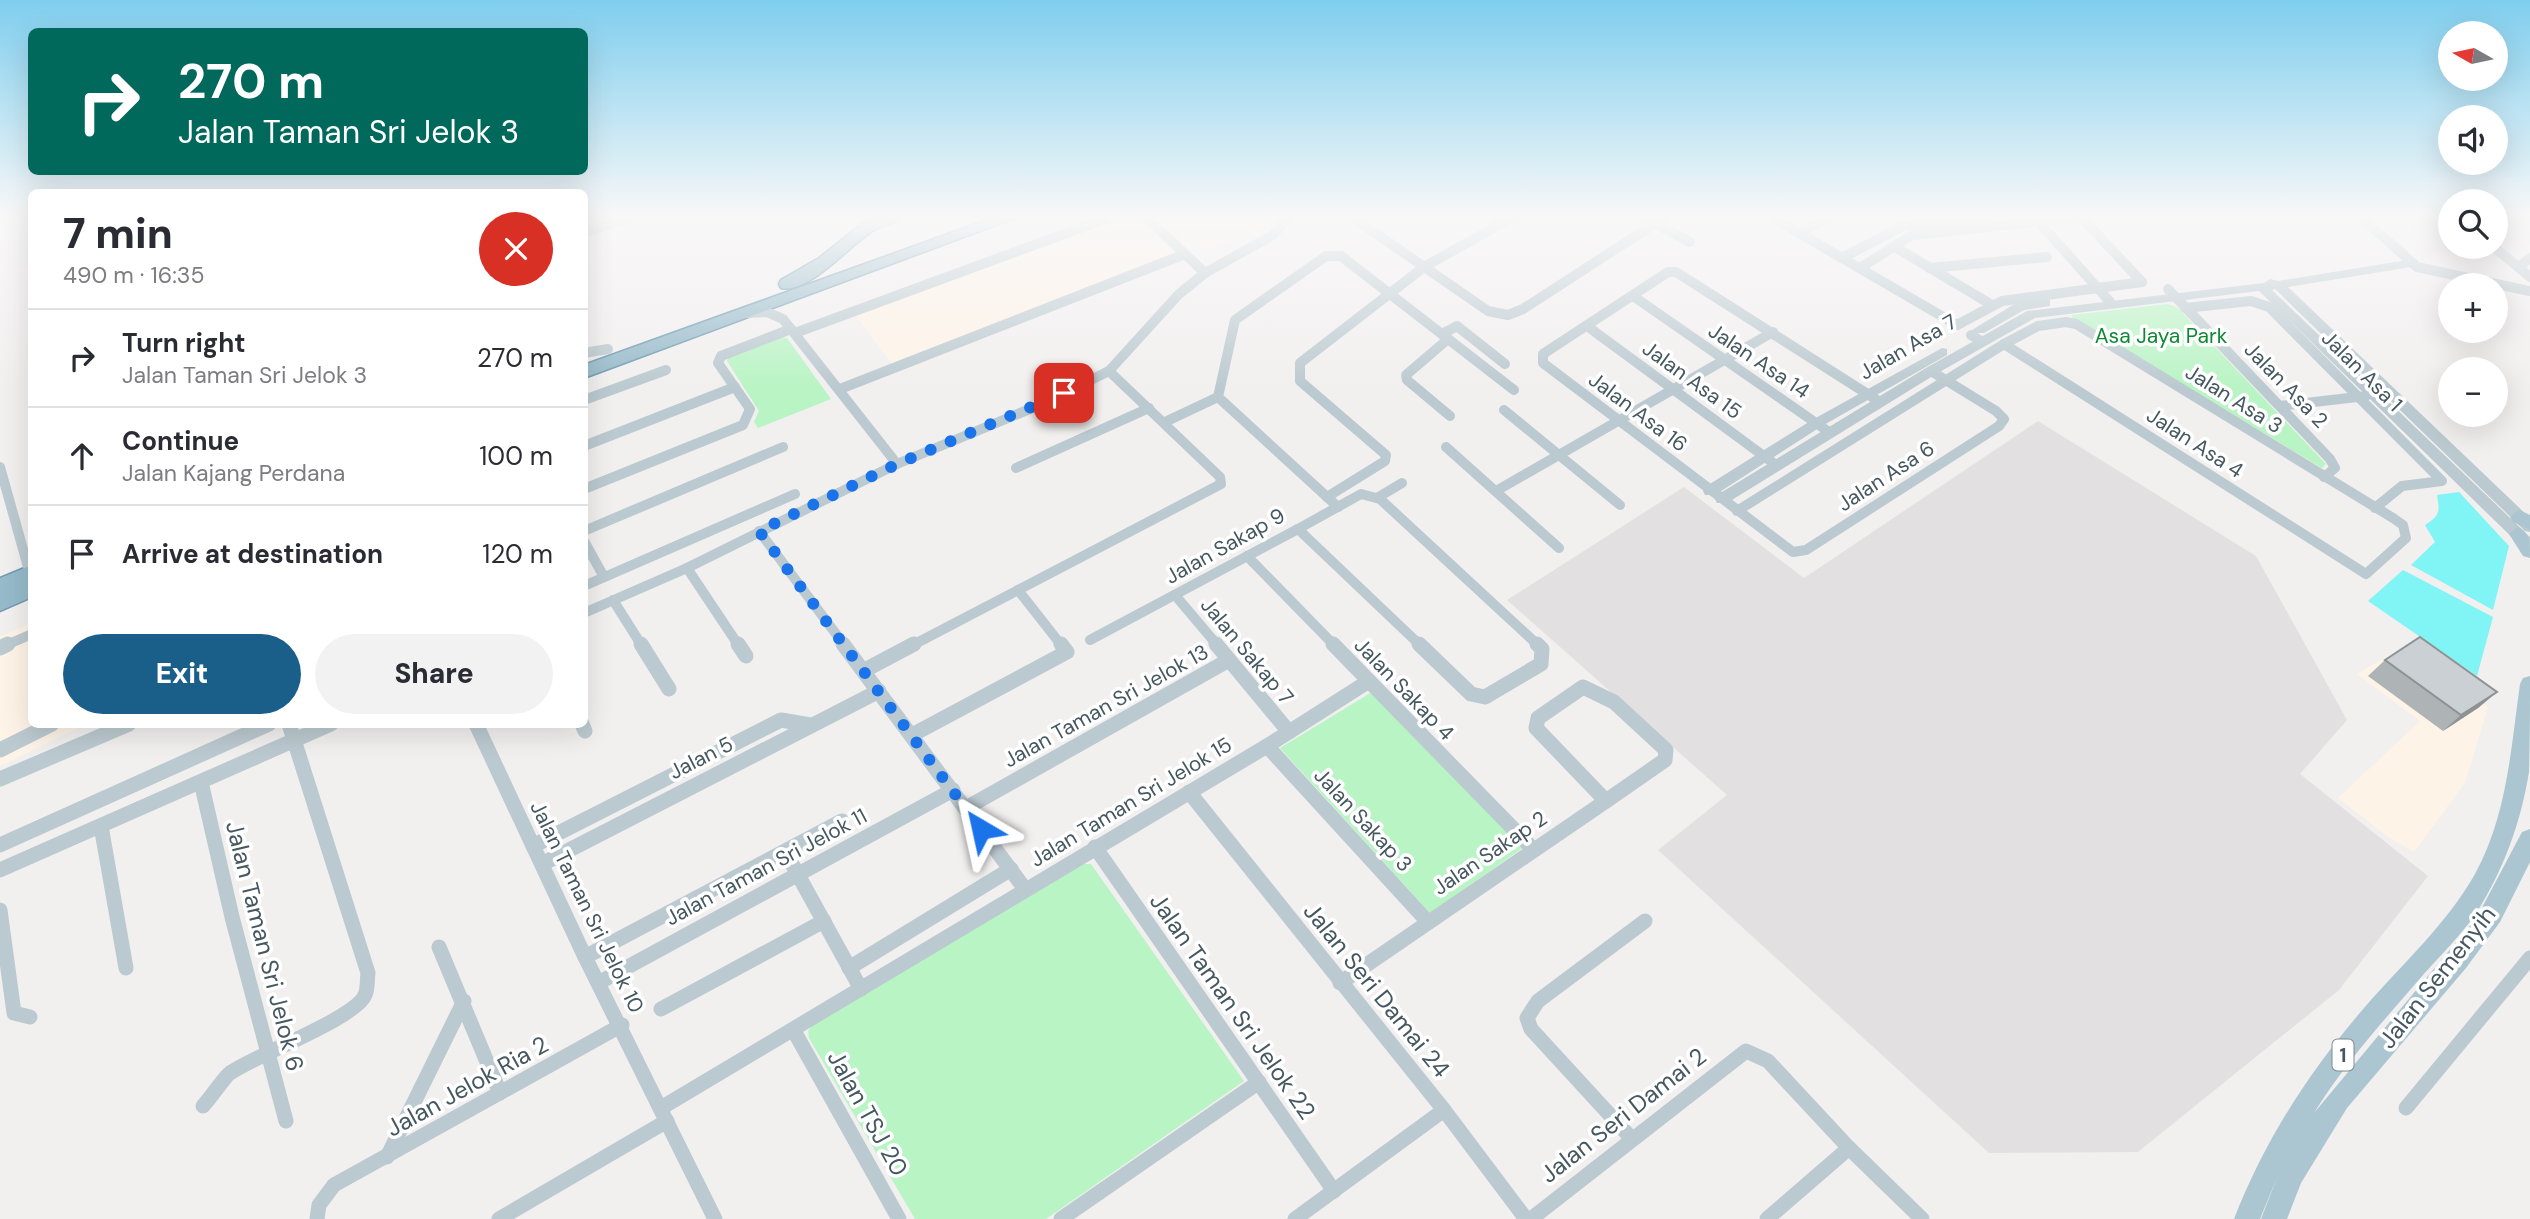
<!DOCTYPE html>
<meta charset="utf-8">
<style>
:root{--surface:#fff;--page:#f2f2f3;--text:#2b2b33;--muted:#7c7c81;--line:#e1e1e2;--accent:#1a5e8a}
body{margin:0;font-family:"DM Sans",sans-serif;background:var(--page);color:var(--text);height:100vh;display:flex;flex-direction:column;font-size:26px;white-space:nowrap}
*{box-sizing:border-box;margin:0}
p{font-size:23px;color:var(--muted)}
.icon{flex:none;width:38px;height:38px;fill:none;stroke:currentColor;stroke-width:2;stroke-linecap:round;stroke-linejoin:round}
.map{position:relative;flex:1;overflow:hidden}
.sheet{position:absolute;left:28px;top:189px;width:560px;height:539px;display:flex;flex-direction:column;background:var(--surface);border-radius:10px;box-shadow:0 7px 28px #0002}
.sheet>*{flex:none}
.banner{position:absolute;left:28px;top:28px;width:560px;height:147px;border-radius:10px;box-shadow:0 7px 28px #0002;background:#00695c;color:#fff;overflow:hidden}
.needle{width:46px;rotate:279deg}
.tools{position:absolute;left:2438px;top:21px;display:grid;gap:14px}
.tools a{display:grid;place-items:center;width:70px;height:70px;border-radius:50%;background:var(--surface);box-shadow:0 7px 28px #0002;font-size:35px}
.pin{position:absolute;display:grid;place-items:center;width:60px;height:60px;color:#fff;margin:-30px;border-radius:14px;box-shadow:0 4px 10px #0006}
.me{position:absolute;width:77px;margin:-38px;rotate:324deg;stroke-linejoin:round;filter:drop-shadow(0 0 5px #0008)}
.turn{display:flex;align-items:center;gap:24px;height:147px;padding:0 35px;font-size:32px}
.turn .icon{width:91px;height:91px;stroke-width:2.5}
.turn b{display:block;font-size:49px;line-height:60px}
.round{display:grid;place-items:center;flex:none;width:74px;height:74px;border-radius:37px;background:var(--page)}
.overview{display:flex;align-items:center;justify-content:space-between;height:119px;padding:0 35px}
h1{font-size:42px;font-weight:800;line-height:52px}
.primary-button{display:flex;gap:14px;margin-top:auto;padding:14px 35px}
.primary-button a{flex:1;height:80px;border-radius:42px;background:var(--accent);color:#fff;font-size:28px;font-weight:800;line-height:80px;text-align:center}
.primary-button a+a{background:var(--page);color:var(--text)}
ul{padding:0;list-style:none}
li{display:flex;align-items:center;gap:21px;height:98px;padding:0 35px;border-top:2px solid var(--line)}
li div{flex:1}
li b{display:block;font-size:26px}
li em{font-style:normal}
.map>svg:first-child{display:block}
.commercial{fill:#fef3e7}
.education{fill:#e3e0e1}
.green{fill:#b9f4c4}
.water{fill:#81f4f6}
.lines{fill:none;stroke-linecap:round;stroke-linejoin:round}
.trunk-casing{stroke:#6c99af;stroke-width:3}
.minor-far1{stroke:#bbcad0;stroke-width:10}
.minor{stroke:#bbcad0;stroke-width:15}
.tertiary{fill:#bbcad0;fill-rule:evenodd}
.primary{fill:#acc6d1;fill-rule:evenodd}
.trunk{fill:#96baca;fill-rule:evenodd}
.wall{fill:#aeb3b6}
.shaded-wall{fill:#8d9294}
.building{fill:#cad0d4;stroke:#8d9294;stroke-width:2}
.route{stroke:#1a73e8;stroke-width:12;stroke-dasharray:0 21.6}
.labels{text-anchor:middle;dominant-baseline:central;stroke-width:7;stroke-linejoin:round;paint-order:stroke}
.shield{fill:#fff;stroke:#7d898f;stroke-width:2}
.shield-label{font-size:19px;font-weight:bold;fill:#45575f}
.park-label{font-size:21px;fill:#0d8933;stroke:#fff}
.street-label{font-size:21px;fill:#45575f;stroke:#fff}
.near-street-label{font-size:24px;fill:#45575f;stroke:#fff}
</style>
<div class="map">
<svg width="2530" height="1219" viewBox="0 0 2530 1219">
<rect width="100%" height="100%" fill="#f2efef"/>
<g class="commercial">
<polygon points="1119,217 1284,217 1213,249 1194,247 893,365 854,314"/>
<polygon points="31,623 32,724 84,725 0,766 0,637"/>
<polygon points="2405,646 2488,707 2465,783 2414,852 2388,837 2338,798 2420,721 2357,674"/>
</g>
<polygon class="education" points="2038,421 2256,556 2347,720 2300,774 2428,876 2339,990 2138,1152 1989,1153 1658,850 1727,795 1507,600 1684,487 1804,578"/>
<g class="green">
<polygon points="2167,304 2177,307 2326,464 2322,468 2072,318 2072,315"/>
<polygon points="774,337 787,338 831,399 758,428 754,422 759,411 727,361 729,356"/>
<polygon points="1372,692 1524,847 1430,913 1280,748"/>
<polygon points="1082,864 1091,864 1244,1081 1046,1219 915,1219 809,1038 808,1031 814,1023"/>
</g>
<g class="water">
<path d="M2459,492L2509,546L2493,610L2411,565L2435,542L2425,525C2440,516 2440,511 2437,495Z"/>
<polygon points="2403,570 2493,617 2477,676 2368,601"/>
</g>
<g class="lines">
<defs>
<g id="trunk">
<path d="M878,217H900C894,224 884,225 876,229C853,241 809,295 781,288L779,284L781,280L819,258L863,223Z"/>
<polygon points="995,217 1018,217 584,378 584,365"/>
<polygon points="32,565 32,597 0,611 0,578"/>
</g>
</defs>
<use href="#trunk" class="trunk-casing"/>
<g class="minor-far1">
<polyline points="1146,217 1205,273"/>
<polyline points="1352,217 1488,311 1508,315 1523,309 1665,217"/>
<polyline points="1643,217 1690,242"/>
<polyline points="1774,217 1799,233"/>
<polyline points="1829,217 1799,233 1842,258 1903,226 1989,217"/>
<polyline points="2361,217 2417,267 2530,291"/>
<polyline points="2038,221 2111,303"/>
<polyline points="584,233 630,217"/>
<polyline points="1895,247 1992,305"/>
<polyline points="2494,247 2530,277"/>
<polyline points="1842,258 1957,325 2002,301 2142,282"/>
<polyline points="2519,267 2530,258"/>
<polyline points="1860,268 1912,235 2081,217 2142,282"/>
<polyline points="1929,268 2047,257"/>
<polyline points="2168,289 2330,459 2335,468 2324,477"/>
<polyline points="1633,296 1829,432"/>
<polyline points="2185,308 2251,301 2269,307 2442,481 2402,486 2375,508"/>
<polyline points="746,313 767,312 783,319 897,464"/>
<polygon points="2066,322 2076,324 2393,518 2403,525 2406,538 2366,574 2004,344 2038,326"/>
<polyline points="1587,326 1776,465"/>
<polyline points="795,333 1110,217"/>
<polyline points="1442,334 1457,326 1505,364"/>
<polyline points="1971,335 1981,341"/>
<polyline points="1448,339 1406,375 1407,380 1450,416"/>
<polyline points="584,353 608,349"/>
<polyline points="840,389 1185,254"/>
<polyline points="584,400 666,370"/>
<polyline points="1880,402 1676,272 1668,272 1543,354 1543,363 1793,552 1806,550 1999,426 2004,419 1996,411 1931,371"/>
<polyline points="2280,406 2366,396"/>
<polyline points="1504,410 1620,505"/>
<polyline points="1165,422 1218,397"/>
<polyline points="584,446 735,387"/>
<polyline points="1446,447 1559,548"/>
<polyline points="0,467 28,567"/>
<polyline points="1016,468 1149,408"/>
<polyline points="584,489 743,425 750,409 718,363 721,356 791,329"/>
<polyline points="1496,491 1773,332"/>
<polyline points="1327,497 1385,461 1386,455 1300,381 1300,363 1424,267 1513,217"/>
<polyline points="1377,498 1402,483"/>
<polyline points="1338,507 1218,397 1235,320 1326,256 1341,256 1514,390"/>
<polyline points="1737,511 2004,344"/>
<polyline points="1298,529 1421,646"/>
<polyline points="1298,529 1361,494 1380,499 1539,646"/>
<polyline points="584,531 783,447"/>
<polyline points="759,531 845,646"/>
<polyline points="584,541 604,577"/>
<polyline points="1247,556 1335,646"/>
<polyline points="687,568 739,646"/>
<polyline points="584,586 795,494"/>
<polyline points="1018,590 1062,646"/>
<polyline points="1175,595 1218,646"/>
<polyline points="613,600 642,646"/>
<polyline points="584,613 687,568 897,464 1042,404 1109,371 1179,294 1205,273 1273,235 1289,217"/>
<polyline points="1090,640 1298,529"/>
<polyline points="4,646 32,634"/>
<polyline points="911,646 1221,484 1220,477 1109,371"/>
</g>
<g class="minor">
<polyline points="641,644 669,689"/>
<polyline points="738,644 746,656"/>
<polyline points="843,644 1025,889"/>
<polyline points="1216,644 1289,732"/>
<polyline points="1333,644 1533,849"/>
<polyline points="1419,644 1471,694 1485,697 1541,664 1542,649 1537,644"/>
<polyline points="0,648 8,644"/>
<polyline points="865,670 914,644"/>
<polygon points="1583,687 1614,702 1666,750 1665,760 1606,801 1536,728 1538,718"/>
<polyline points="476,724 585,957 715,1219"/>
<polyline points="582,724 585,731"/>
<polyline points="912,735 1067,652 1061,644"/>
<polyline points="1267,746 1428,922"/>
<polyline points="0,750 52,724"/>
<polyline points="0,779 129,724"/>
<polyline points="201,782 232,917 286,1121"/>
<polyline points="1189,792 1444,1110 1526,1219"/>
<polyline points="966,808 1229,660"/>
<polyline points="101,826 126,968"/>
<polyline points="0,845 269,724"/>
<polyline points="533,846 781,720 810,725"/>
<polyline points="1095,847 1334,1191"/>
<polyline points="786,853 861,989"/>
<polyline points="542,864 879,691"/>
<polyline points="0,870 331,724"/>
<polyline points="0,910 14,1013 30,1017"/>
<polyline points="439,947 500,1093"/>
<polyline points="585,957 842,821"/>
<polyline points="849,968 1011,869"/>
<polyline points="600,982 953,790"/>
<polyline points="1340,983 1606,801"/>
<polyline points="661,1009 824,921"/>
<polyline points="794,1031 899,1219"/>
<path d="M203,1106C210,1099 226,1075 230,1073C256,1055 356,1018 365,995C368,989 367,979 368,973L289,724"/>
<polyline points="661,1108 1267,746 1369,681"/>
<polyline points="2406,1108 2530,958"/>
<polyline points="1632,1139 1531,1029 1527,1018 1538,1001 1645,921"/>
<polyline points="387,1157 464,1001"/>
<polyline points="317,1219 319,1205 334,1185 622,1025"/>
<polyline points="499,1219 667,1121"/>
<polyline points="1061,1219 1259,1082"/>
<polyline points="1295,1219 1444,1110"/>
<polyline points="1531,1219 1746,1051 1768,1061 1849,1148 1922,1219"/>
<polyline points="1767,1219 1849,1148"/>
</g>
<g class="tertiary">
<polygon points="2413,259 2417,260 2417,266 2288,287 2530,518 2530,532 2525,531 2275,289 2272,290 2530,537 2530,552 2525,550 2259,291 2035,318 1936,374 1727,503 1717,503 1715,499 1717,495 1926,368 2027,311 2264,283 2270,279 2278,281"/>
<polygon points="2045,299 2050,300 2050,306 2024,310 1984,333 1974,333 1972,330 2016,303"/>
<polygon points="1942,348 1947,349 1947,355 1822,426 1715,495 1705,495 1703,491 1705,487 1812,420"/>
</g>
<g class="primary">
<polygon points="2519,510 2530,515 2530,530 2513,522 2510,517"/>
<path d="M2518,527C2530,532 2530,545 2530,558L2523,556L2509,534Z"/>
<path d="M2530,676C2530,707 2530,741 2529,772C2521,822 2503,872 2475,915C2460,936 2440,956 2423,975C2385,1019 2345,1063 2314,1113L2477,917L2522,832L2530,829V862L2500,922L2466,968L2347,1108L2301,1183L2287,1219H2261L2278,1175L2260,1219H2234C2265,1140 2308,1073 2364,1008C2401,965 2447,924 2475,874C2507,816 2511,748 2520,684L2523,678Z"/>
</g>
<use href="#trunk" class="trunk"/>
</g>
<polygon class="wall" points="2385,660 2497,692 2478,708 2443,731 2368,676"/>
<polygon class="shaded-wall" points="2497,692 2478,708 2443,731 2461,715"/>
<polygon class="building" points="2420,637 2497,692 2461,715 2385,660"/>
<linearGradient id="sky" x2="0" y2="1"><stop stop-color="#7fceee"/><stop offset="0.56" stop-color="#f9f8f8"/><stop offset="1" stop-color="#f9f8f8" stop-opacity="0"/></linearGradient>
<rect width="2530" height="388" fill="url(#sky)"/>
<g class="lines">
<polyline class="route" points="981,829 759,531 897,464 1064,393"/>
</g>
<g class="labels">
<rect class="shield" x="2332.5" y="1039.5" width="21" height="31" rx="5"/>
<g class="shield-label">
<text x="2343" y="1055">1</text>
</g>
<g class="park-label">
<text x="2161" y="336">Asa Jaya Park</text>
</g>
<g class="street-label">
<text transform="translate(1908 347) rotate(-30)">Jalan Asa 7</text>
<text transform="translate(1759 361) rotate(34)">Jalan Asa 14</text>
<text transform="translate(2362 371) rotate(45)">Jalan Asa 1</text>
<text transform="translate(1692 380) rotate(36)">Jalan Asa 15</text>
<text transform="translate(2286 385) rotate(46)">Jalan Asa 2</text>
<text transform="translate(2234 399) rotate(32)">Jalan Asa 3</text>
<text transform="translate(1638 412) rotate(37)">Jalan Asa 16</text>
<text transform="translate(2195 443) rotate(33)">Jalan Asa 4</text>
<text transform="translate(1886 476) rotate(-33)">Jalan Asa 6</text>
<text transform="translate(1225 546) rotate(-29)">Jalan Sakap 9</text>
<text transform="translate(1247 651) rotate(50)">Jalan Sakap 7</text>
<text transform="translate(1404 689) rotate(46)">Jalan Sakap 4</text>
<text transform="translate(1106 706) rotate(-29)">Jalan Taman Sri Jelok 13</text>
<text transform="translate(701 758) rotate(-27)">Jalan 5</text>
<text transform="translate(1131 802) rotate(-31)">Jalan Taman Sri Jelok 15</text>
<text transform="translate(1363 820) rotate(47)">Jalan Sakap 3</text>
<text transform="translate(1490 853) rotate(-34)">Jalan Sakap 2</text>
<text transform="translate(766 867) rotate(-28)">Jalan Taman Sri Jelok 11</text>
<text transform="translate(587 907) rotate(64)">Jalan Taman Sri Jelok 10</text>
</g>
<g class="near-street-label">
<text transform="translate(265 946) rotate(76)">Jalan Taman Sri Jelok 6</text>
<text transform="translate(2437 977) rotate(-52)">Jalan Semenyih</text>
<text transform="translate(1377 990) rotate(51)">Jalan Seri Damai 24</text>
<text transform="translate(1233 1006) rotate(55)">Jalan Taman Sri Jelok 22</text>
<text transform="translate(467 1086) rotate(-29)">Jalan Jelok Ria 2</text>
<text transform="translate(868 1113) rotate(61)">Jalan TSJ 20</text>
<text transform="translate(1623 1115) rotate(-38)">Jalan Seri Damai 2</text>
</g>
</g>
</svg>
<div class="tools">
<a><svg class="needle" viewBox="-14 -14 28 28"><path d="M0-13l5 13h-10z" fill="#e53935"/><path d="M0 13l5-13h-10z" fill="#7c7c81"/></svg></a>
<a><svg class="icon" aria-label="sound" viewBox="0 0 24 24"><path d="M4 9h4l5-4v14l-5-4H4zM17 9q2 3 0 6"/></svg></a>
<a><svg class="icon" aria-label="search" viewBox="0 0 24 24"><circle cx="10" cy="10" r="6"/><path d="M15 15l6 6"/></svg></a>
<a>+</a>
<a>−</a>
</div>
<div class="pin" style="left:1064px;top:393px;background:#d93025"><svg class="icon" aria-label="arrive" viewBox="0 0 24 24"><path d="M6 21V4h12l-3 4 3 4H6"/></svg></div>
<svg class="me" style="left:981px;top:829px" viewBox="-20 -20 40 40"><path d="M0-17L14 15 0 8-14 15z" fill="#1a73e8" stroke="#fff" stroke-width="4"/></svg>
<div class="banner">
<div class="turn"><svg class="icon" aria-label="right" viewBox="0 0 24 24"><path d="M7 20v-9h11M14 6l5 5-5 5"/></svg><div><b>270 m</b>Jalan Taman Sri Jelok 3</div></div>
</div>
<section class="sheet">
<div class="overview"><div><h1>7 min</h1><p>490 m · 16:35</p></div><a class="round" style="background:#d93025;color:#fff"><svg class="icon" aria-label="close" viewBox="0 0 24 24"><path d="M6 6l12 12M18 6L6 18"/></svg></a></div>
<ul>
<li><svg class="icon" aria-label="right" viewBox="0 0 24 24"><path d="M7 20v-9h11M14 6l5 5-5 5"/></svg><div><b>Turn right</b><p>Jalan Taman Sri Jelok 3</p></div><em>270 m</em></li>
<li><svg class="icon" aria-label="ahead" viewBox="0 0 24 24"><path d="M12 20V5M6 11l6-6 6 6"/></svg><div><b>Continue</b><p>Jalan Kajang Perdana</p></div><em>100 m</em></li>
<li><svg class="icon" aria-label="arrive" viewBox="0 0 24 24"><path d="M6 21V4h12l-3 4 3 4H6"/></svg><div><b>Arrive at destination</b></div><em>120 m</em></li>
</ul>
<div class="primary-button"><a>Exit</a><a>Share</a></div>
</section>
</div>
